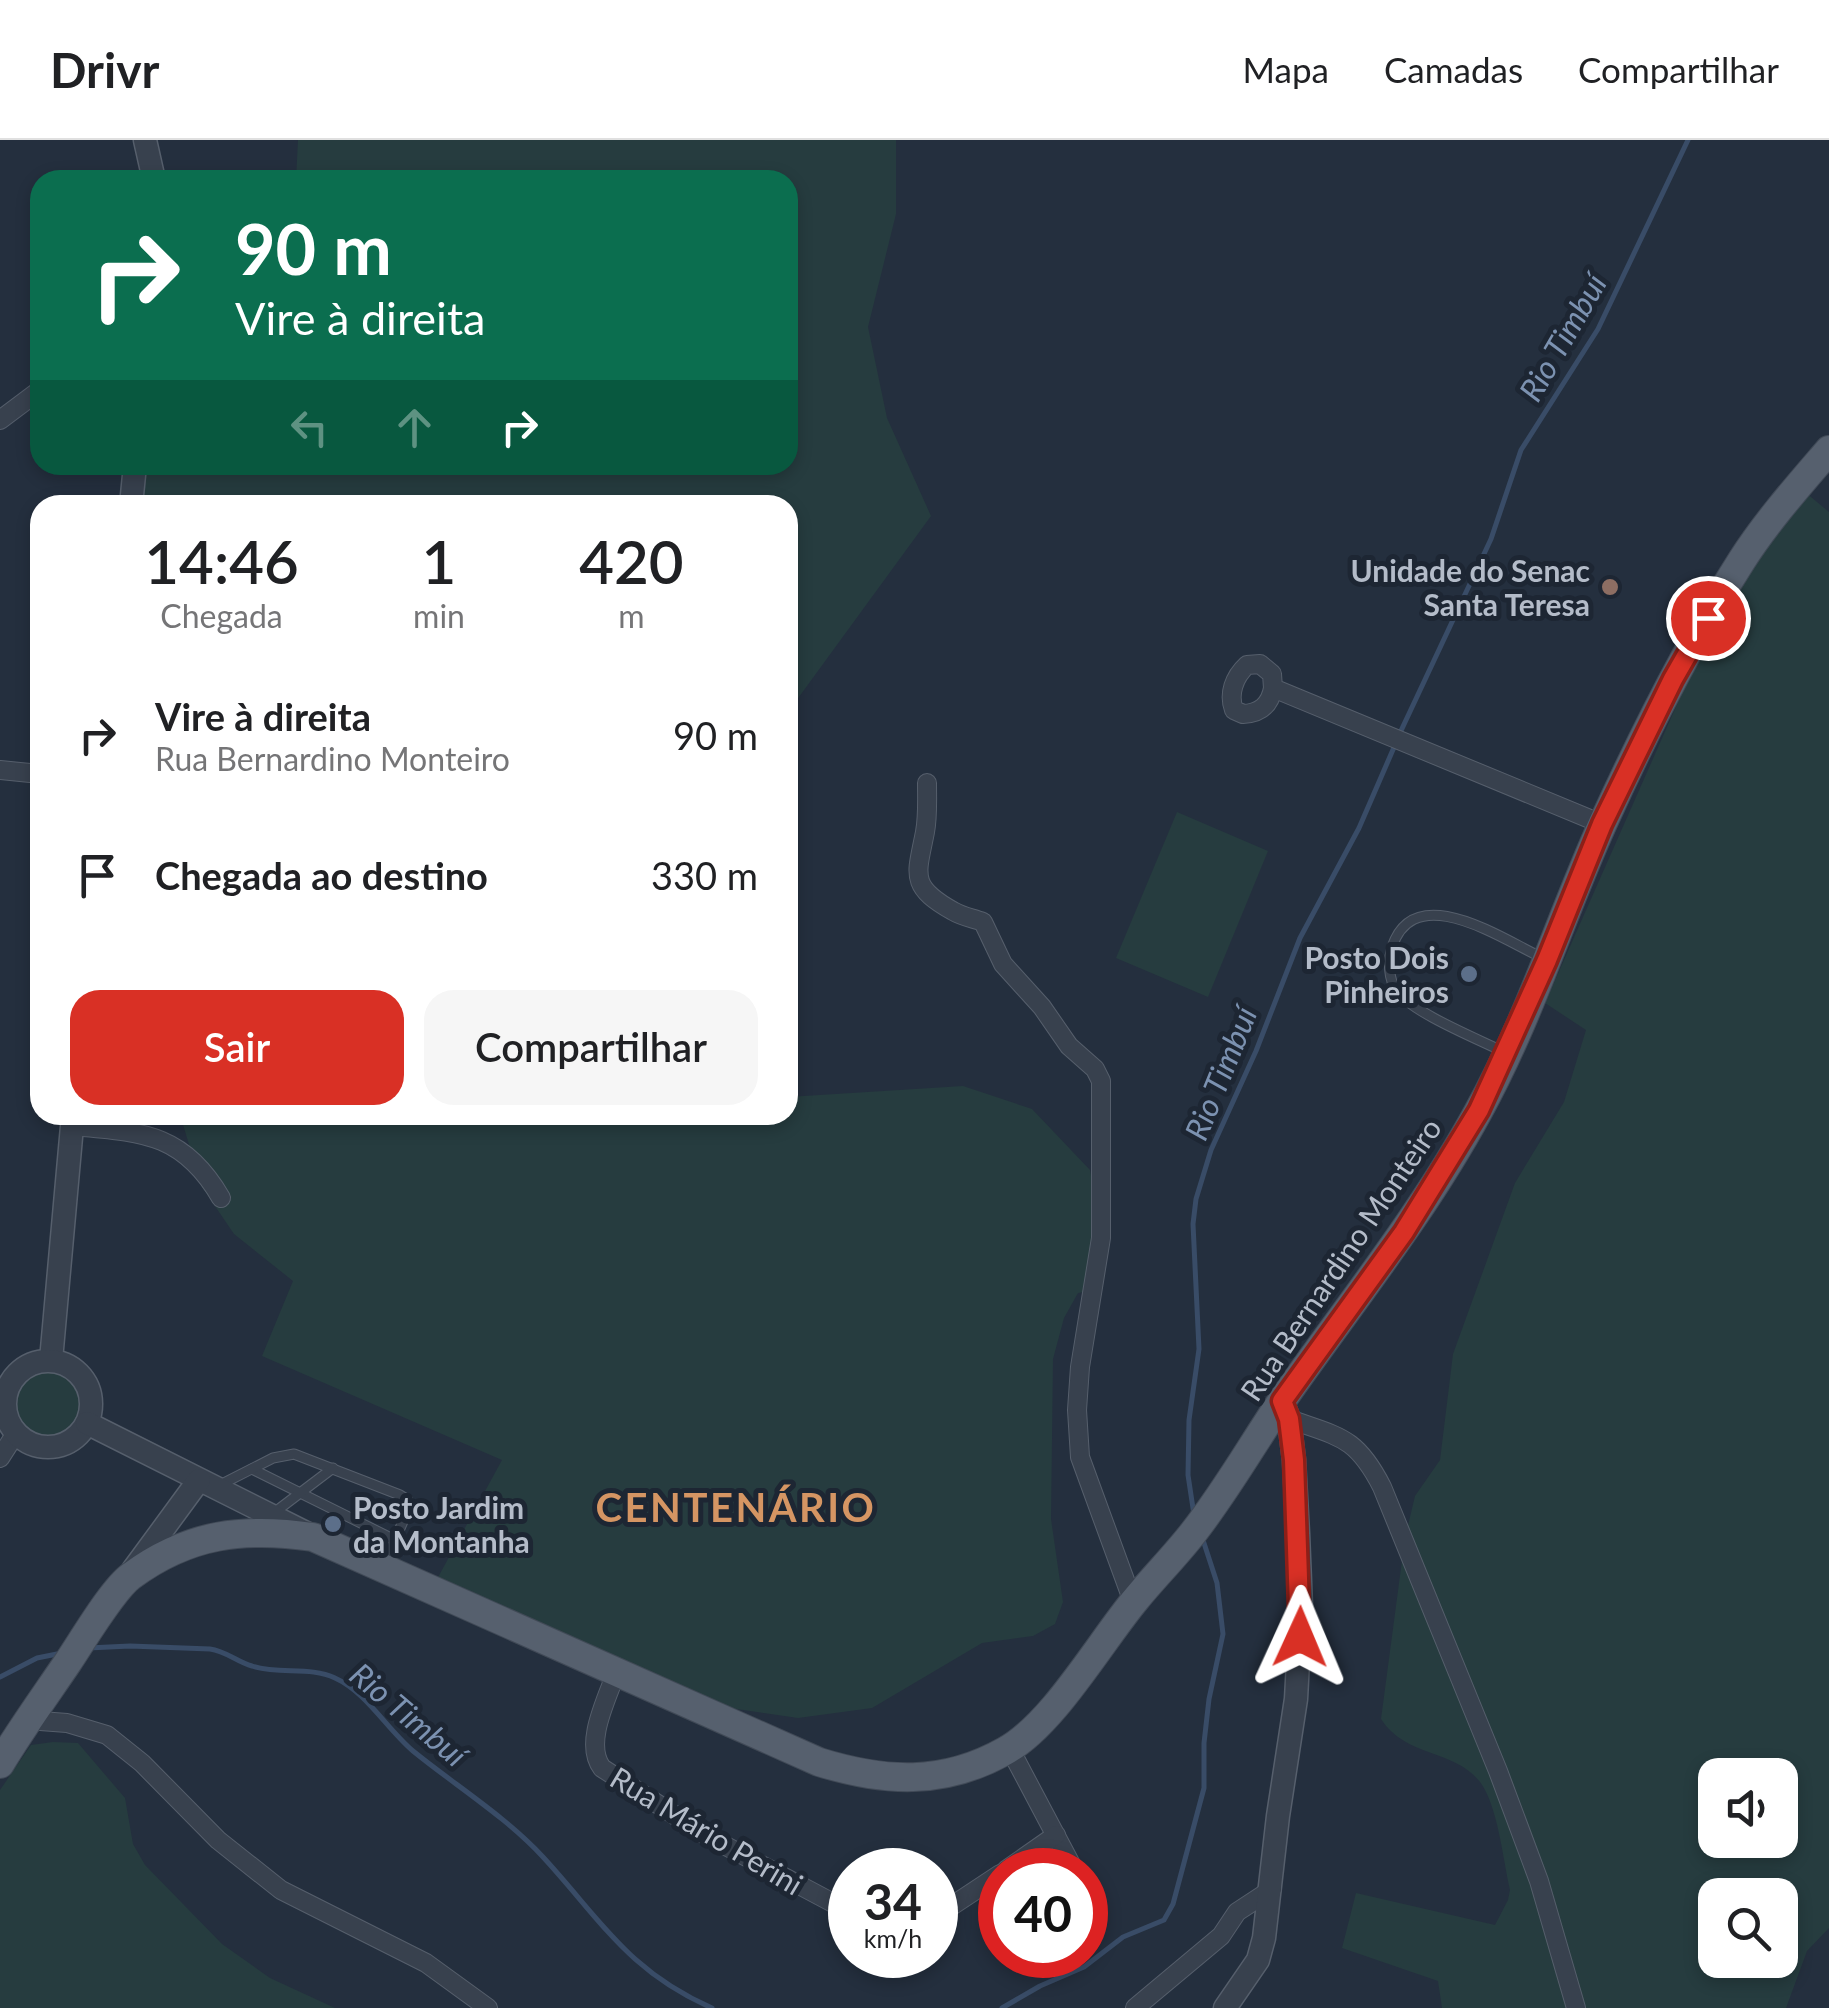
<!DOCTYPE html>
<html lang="pt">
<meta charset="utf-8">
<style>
:root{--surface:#fff;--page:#f6f6f6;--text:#202124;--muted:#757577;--line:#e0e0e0;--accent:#d93025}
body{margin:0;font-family:Lato,sans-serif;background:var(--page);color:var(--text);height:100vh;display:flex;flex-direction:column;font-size:38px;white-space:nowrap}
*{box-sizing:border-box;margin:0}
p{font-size:32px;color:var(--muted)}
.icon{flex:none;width:55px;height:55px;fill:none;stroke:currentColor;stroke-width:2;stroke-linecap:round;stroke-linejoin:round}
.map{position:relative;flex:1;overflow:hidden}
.sheet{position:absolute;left:30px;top:355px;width:768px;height:630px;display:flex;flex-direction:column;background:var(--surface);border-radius:30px;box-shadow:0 5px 15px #0003}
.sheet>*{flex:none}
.top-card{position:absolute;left:30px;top:30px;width:768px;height:305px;border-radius:30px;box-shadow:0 5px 15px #0003;background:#0b6e4f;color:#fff;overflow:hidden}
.buttons{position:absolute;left:1698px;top:1618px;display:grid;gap:20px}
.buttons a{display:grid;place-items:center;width:100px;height:100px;border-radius:20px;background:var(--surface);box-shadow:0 5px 15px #0003;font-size:50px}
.speed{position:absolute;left:828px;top:1708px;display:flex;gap:20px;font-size:50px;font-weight:700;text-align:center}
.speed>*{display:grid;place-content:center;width:130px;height:130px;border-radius:50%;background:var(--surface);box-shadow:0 5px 15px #0003;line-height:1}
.speed small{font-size:25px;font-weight:400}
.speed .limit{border:15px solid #d22;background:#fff;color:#111}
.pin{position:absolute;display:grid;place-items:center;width:85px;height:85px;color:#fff;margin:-42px;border:5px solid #fff;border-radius:50%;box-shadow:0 2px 10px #0007}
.me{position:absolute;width:110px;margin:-55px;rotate:1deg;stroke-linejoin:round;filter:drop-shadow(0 0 8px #0008)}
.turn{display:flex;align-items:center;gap:35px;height:210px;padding:0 40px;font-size:45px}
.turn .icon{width:130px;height:130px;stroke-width:2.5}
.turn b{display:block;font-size:70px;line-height:85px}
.lanes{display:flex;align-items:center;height:95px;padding:0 40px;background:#0003;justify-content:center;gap:50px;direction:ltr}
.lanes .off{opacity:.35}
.eta{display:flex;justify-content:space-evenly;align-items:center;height:170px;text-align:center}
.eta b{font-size:60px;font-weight:600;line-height:70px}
.cta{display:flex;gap:20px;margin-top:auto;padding:20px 40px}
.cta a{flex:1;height:115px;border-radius:30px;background:var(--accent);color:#fff;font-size:40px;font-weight:600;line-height:115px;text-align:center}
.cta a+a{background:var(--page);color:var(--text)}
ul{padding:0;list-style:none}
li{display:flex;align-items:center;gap:30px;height:140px;padding:0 40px}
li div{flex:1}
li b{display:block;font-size:38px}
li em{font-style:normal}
header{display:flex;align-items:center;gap:60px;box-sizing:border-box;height:140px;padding:0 50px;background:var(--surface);border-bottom:2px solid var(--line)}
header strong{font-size:48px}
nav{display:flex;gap:55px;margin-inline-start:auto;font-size:35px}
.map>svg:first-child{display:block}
.green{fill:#263c3f;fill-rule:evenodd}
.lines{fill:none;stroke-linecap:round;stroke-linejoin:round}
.stream{stroke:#394c67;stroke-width:5}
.service-casing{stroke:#565f6c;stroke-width:11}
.minor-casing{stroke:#565f6c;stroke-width:20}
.tertiary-casing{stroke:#565f6c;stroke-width:25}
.primary-casing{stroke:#414a57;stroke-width:30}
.service{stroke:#38414e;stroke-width:9}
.minor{stroke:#38414e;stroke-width:18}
.tertiary{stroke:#38414e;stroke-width:22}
.primary{stroke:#56606e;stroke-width:28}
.route-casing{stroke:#8d1f18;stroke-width:25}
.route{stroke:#d93025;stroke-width:18}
.education-dot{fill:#8d6e63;stroke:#1d2633;stroke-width:4}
.service-dot{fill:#5c6f8a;stroke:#1d2633;stroke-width:4}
.labels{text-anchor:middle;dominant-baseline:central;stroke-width:10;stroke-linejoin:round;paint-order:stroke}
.poi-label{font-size:30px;font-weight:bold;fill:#b4bcc9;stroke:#1d2633;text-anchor:end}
.street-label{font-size:30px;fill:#b4bcc9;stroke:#1d2633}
.water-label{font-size:32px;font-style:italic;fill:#7c92b1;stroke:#1d2633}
.district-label{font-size:40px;font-weight:bold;letter-spacing:2.5px;fill:#d59563;stroke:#1d2633}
</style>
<header>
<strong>Drivr</strong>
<nav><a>Mapa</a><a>Camadas</a><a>Compartilhar</a></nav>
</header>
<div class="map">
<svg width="1829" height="1868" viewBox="0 0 1829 1868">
<rect width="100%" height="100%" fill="#242f3e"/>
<g class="green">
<polygon points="298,0 896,0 896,74 868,187 887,278 931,376 788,572 788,365 139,365 143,325 788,325 788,40 296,40"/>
<path d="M1805,352L1829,372V1788L1807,1811L1786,1868H1442L1438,1841L1342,1808L1356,1753L1495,1785L1508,1760L1510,1750C1503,1720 1498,1666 1480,1642C1455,1609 1406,1618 1381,1579L1405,1398L1415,1356L1440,1320L1453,1214L1515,1043L1564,962L1586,890L1545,863L1709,492L1742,437ZM1715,1635H1780V1700H1715ZM1715,1755H1780V1820H1715Z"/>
<polygon points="1177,672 1268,711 1208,857 1116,818"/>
<polygon points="963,946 1032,969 1090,1030 1100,1086 1096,1150 1078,1153 1064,1178 1053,1219 1051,1379 1063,1462 1055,1484 1033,1496 982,1503 872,1568 798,1578 702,1564 436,1441 502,1320 262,1216 293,1141 234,1094 202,1047 180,975 788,975 788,957"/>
<circle cx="48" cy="1262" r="35"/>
<polygon points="53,1602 78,1603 125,1658 133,1704 145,1725 222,1804 270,1838 335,1868 0,1868 0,1650 31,1605"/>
</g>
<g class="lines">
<g class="stream">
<polyline points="1399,595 1491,399 1521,310 1598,189 1688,0"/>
<polyline points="1194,1375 1188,1335 1189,1280 1199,1209 1193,1084 1196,1059 1211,1010 1256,911 1300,798 1359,688 1395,605"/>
<path d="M88,1508L130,1506L210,1509C226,1511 237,1522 252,1526C279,1535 310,1526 335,1538C366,1552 387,1589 413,1611C456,1646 505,1676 543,1717C601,1780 628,1831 712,1868"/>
<polyline points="0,1537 37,1518 62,1513"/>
<polyline points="1002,1868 1040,1846 1084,1827 1123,1797 1164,1780 1173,1764 1204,1648 1204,1603 1209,1559 1223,1494 1217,1443 1203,1400"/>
</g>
<defs>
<g id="service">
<path d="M1504,912C1478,899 1413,873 1397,851C1388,840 1388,820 1392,807C1415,738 1503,800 1545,819"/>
<polyline points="252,1329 397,1401"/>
<polyline points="220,1345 273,1318 294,1314 400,1355 408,1360 408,1370 384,1425"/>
<polyline points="271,1375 333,1328"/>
</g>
<g id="minor">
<polyline points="0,280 40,250"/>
<path d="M1273,548C1270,565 1260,573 1243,574L1234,570C1228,554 1234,537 1247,525L1260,524L1272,534L1273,548L1602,684"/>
<polyline points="0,630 40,634"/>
<path d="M927,643C927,659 928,676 925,692C917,734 908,746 953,771C963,777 973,778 983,782L1003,824L1042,867L1069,906L1095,929L1101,941V1098L1080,1227L1077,1270L1080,1317L1133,1462"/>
<path d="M72,986C140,992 183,992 221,1058"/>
<polyline points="0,1260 5,1261"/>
<path d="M1289,1279C1339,1297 1356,1296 1382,1347L1498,1631L1539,1741L1576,1868"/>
<polyline points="0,1318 16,1293"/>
<path d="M617,1530C608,1557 583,1603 602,1628L707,1696L850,1772"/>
<polyline points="27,1580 67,1583 107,1595 142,1623 218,1700 281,1750 426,1823 488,1868"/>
<polyline points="1010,1609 1074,1730"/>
<polyline points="1006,1730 1056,1695"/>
<polyline points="1085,1751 1092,1765"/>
<polyline points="935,1777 1000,1734"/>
<polyline points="1135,1868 1221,1796 1237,1772 1272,1749"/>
</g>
<g id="tertiary">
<polyline points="145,0 154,40"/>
<polyline points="131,365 135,325"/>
<polyline points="51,1220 73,975"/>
<circle cx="48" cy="1264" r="43"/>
<polyline points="87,1283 306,1393"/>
<polyline points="133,1430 199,1340"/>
<polyline points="1225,1868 1258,1820 1264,1798 1278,1676 1296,1559 1301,1466 1298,1393 1294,1320 1289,1279 1282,1261"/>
</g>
<path id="primary" d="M0,1624C21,1589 45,1556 68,1522C83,1500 112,1450 131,1436C189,1393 245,1387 313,1397L819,1622C884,1642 943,1646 1005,1611C1053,1585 1100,1502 1136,1459C1155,1436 1175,1416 1193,1393C1226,1351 1252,1305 1281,1262C1348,1166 1422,1075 1478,972C1529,880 1560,778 1603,683C1644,593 1689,503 1742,420C1767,381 1799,345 1829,310"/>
</defs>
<use href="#service" class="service-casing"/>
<use href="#minor" class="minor-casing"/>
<use href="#tertiary" class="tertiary-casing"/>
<use href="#primary" class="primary-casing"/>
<use href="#service" class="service"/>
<use href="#minor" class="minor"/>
<use href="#tertiary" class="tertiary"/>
<use href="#primary" class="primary"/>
</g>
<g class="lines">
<defs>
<polyline id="route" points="1300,1497 1294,1320 1289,1279 1282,1261 1404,1092 1479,970 1547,820 1602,684 1673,539 1708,478"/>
</defs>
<use href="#route" class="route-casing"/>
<use href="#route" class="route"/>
</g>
<circle class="education-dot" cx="1610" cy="447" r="10"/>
<g class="service-dot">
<circle cx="1469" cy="834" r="10"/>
<circle cx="333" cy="1384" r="10"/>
</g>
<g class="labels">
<g class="poi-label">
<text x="1590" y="430">Unidade do Senac<tspan x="1590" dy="34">Santa Teresa</tspan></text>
<text x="1449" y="817">Posto Dois<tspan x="1449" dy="34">Pinheiros</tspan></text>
<text x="353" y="1367" text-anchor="start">Posto Jardim<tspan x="353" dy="34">da Montanha</tspan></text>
</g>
<g class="street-label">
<text transform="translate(1340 1119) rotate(-56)">Rua Bernardino Monteiro</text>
<text transform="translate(707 1690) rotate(31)">Rua Mário Perini</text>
</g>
<g class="water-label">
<text transform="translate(1562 197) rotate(-60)">Rio Timbuí</text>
<text transform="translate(1220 933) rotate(-68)">Rio Timbuí</text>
<text transform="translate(409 1574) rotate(40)">Rio Timbuí</text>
</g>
<g class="district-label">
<text x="736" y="1367">CENTENÁRIO</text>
</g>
</g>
</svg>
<div class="buttons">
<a><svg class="icon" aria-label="sound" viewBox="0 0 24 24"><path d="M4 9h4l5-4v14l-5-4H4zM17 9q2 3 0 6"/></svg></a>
<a><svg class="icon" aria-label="search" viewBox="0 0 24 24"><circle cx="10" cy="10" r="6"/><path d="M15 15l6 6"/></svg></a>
</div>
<div class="speed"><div>34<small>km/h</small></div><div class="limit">40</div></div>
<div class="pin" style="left:1708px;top:478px;background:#d93025"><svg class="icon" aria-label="arrive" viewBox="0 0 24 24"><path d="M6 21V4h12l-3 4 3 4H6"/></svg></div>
<svg class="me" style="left:1300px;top:1497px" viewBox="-20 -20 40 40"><path d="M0-17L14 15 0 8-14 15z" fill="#d93025" stroke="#fff" stroke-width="4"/></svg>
<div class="top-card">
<div class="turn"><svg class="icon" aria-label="right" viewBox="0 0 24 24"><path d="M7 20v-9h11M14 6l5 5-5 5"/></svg><div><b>90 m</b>Vire à direita</div></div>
<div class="lanes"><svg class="icon off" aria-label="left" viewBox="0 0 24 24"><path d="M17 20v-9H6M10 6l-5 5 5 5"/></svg><svg class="icon off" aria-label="ahead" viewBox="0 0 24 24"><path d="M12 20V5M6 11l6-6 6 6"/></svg><svg class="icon" aria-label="right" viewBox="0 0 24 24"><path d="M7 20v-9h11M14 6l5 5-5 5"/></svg></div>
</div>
<section class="sheet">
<div class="eta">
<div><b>14:46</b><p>Chegada</p></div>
<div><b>1</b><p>min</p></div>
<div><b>420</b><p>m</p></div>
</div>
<ul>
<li><svg class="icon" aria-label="right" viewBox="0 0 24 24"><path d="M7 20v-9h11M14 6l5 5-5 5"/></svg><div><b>Vire à direita</b><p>Rua Bernardino Monteiro</p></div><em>90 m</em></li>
<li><svg class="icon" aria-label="arrive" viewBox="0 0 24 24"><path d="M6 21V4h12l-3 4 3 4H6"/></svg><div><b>Chegada ao destino</b></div><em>330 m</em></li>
</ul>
<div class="cta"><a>Sair</a><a>Compartilhar</a></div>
</section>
</div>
